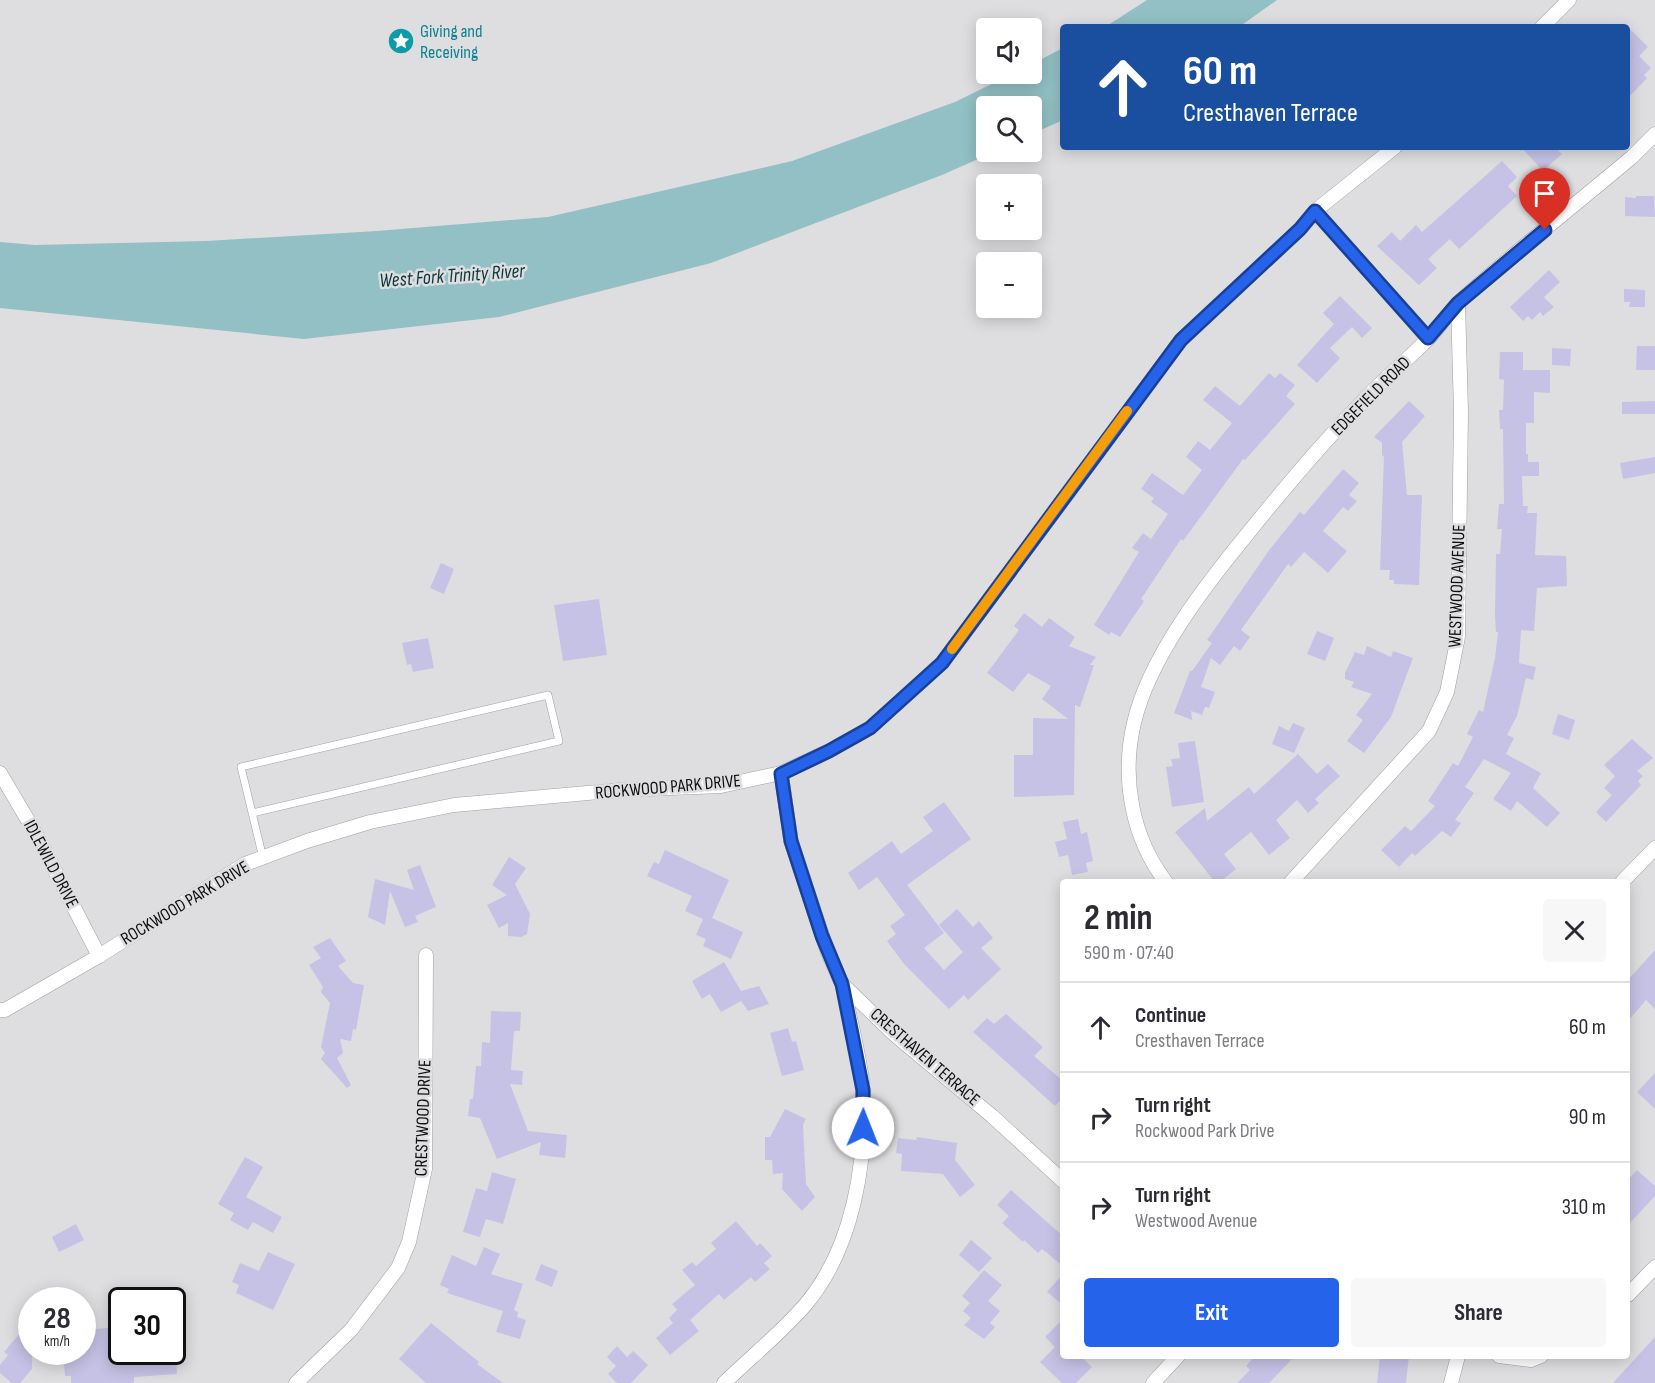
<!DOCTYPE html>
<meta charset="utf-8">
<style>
:root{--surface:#fff;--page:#f7f7f7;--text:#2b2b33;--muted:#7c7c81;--line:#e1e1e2;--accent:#2563eb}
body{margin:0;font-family:"Sofia Sans Condensed",sans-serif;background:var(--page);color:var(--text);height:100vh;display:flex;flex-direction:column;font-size:22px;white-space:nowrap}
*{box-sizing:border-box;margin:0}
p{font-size:20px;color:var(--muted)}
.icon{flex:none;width:33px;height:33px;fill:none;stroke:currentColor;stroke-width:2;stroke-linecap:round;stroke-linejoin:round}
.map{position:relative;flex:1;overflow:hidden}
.side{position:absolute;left:1060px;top:879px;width:570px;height:480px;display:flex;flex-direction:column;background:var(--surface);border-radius:6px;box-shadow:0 3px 15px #0003}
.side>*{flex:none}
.banner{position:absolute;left:1060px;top:24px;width:570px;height:126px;border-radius:6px;box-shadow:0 3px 15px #0003;background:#1a4fa0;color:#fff;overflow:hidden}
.fabs{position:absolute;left:976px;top:18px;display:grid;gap:12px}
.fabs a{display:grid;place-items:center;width:66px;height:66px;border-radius:6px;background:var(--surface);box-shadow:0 3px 15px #0003;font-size:30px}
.speed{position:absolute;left:18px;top:1287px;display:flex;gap:12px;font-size:30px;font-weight:700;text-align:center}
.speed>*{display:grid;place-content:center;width:78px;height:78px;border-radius:50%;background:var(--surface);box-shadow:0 3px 15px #0003;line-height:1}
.speed small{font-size:15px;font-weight:400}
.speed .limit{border:3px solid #111;border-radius:9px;background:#fff;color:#111}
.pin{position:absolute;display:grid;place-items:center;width:51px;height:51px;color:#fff;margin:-62px -26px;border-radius:50% 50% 50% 0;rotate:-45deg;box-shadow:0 0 6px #0007}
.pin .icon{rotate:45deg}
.me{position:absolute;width:66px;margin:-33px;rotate:1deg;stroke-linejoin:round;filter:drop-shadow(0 0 4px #0008)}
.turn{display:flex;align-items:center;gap:21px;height:126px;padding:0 24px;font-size:27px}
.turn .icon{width:78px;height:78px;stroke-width:2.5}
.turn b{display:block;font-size:42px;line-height:51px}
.round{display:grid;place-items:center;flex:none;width:63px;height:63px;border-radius:6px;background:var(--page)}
.head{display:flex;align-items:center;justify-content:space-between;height:102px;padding:0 24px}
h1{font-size:36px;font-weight:700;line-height:45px}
.action{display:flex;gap:12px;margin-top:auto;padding:12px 24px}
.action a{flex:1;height:69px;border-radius:6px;background:var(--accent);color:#fff;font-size:24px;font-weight:700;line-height:69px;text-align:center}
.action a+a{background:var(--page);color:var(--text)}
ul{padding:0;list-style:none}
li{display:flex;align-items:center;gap:18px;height:90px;padding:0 24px;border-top:2px solid var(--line)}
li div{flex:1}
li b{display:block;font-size:22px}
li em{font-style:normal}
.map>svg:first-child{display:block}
.water{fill:#92c0c4}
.building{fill:#c6c2e5}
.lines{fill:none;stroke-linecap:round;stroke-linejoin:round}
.service-casing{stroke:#a0a0a2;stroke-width:8}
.minor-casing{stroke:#a0a0a2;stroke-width:15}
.service{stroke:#fff;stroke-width:7}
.minor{stroke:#fff;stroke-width:14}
.route-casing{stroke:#184099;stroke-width:15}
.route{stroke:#2563eb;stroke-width:10}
.slow{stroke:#f59e0b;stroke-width:10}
.labels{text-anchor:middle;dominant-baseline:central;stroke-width:5;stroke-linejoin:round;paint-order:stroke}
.culture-label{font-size:18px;fill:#0d838f;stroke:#dedee0;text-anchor:start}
.street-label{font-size:18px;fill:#0e0e0f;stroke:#dedee0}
.water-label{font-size:20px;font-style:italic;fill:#0b383c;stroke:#dedee0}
</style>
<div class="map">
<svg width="1655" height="1383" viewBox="0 0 1655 1383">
<rect width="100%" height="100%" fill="#dedee0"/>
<g class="water">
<polygon points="1147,0 1277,0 1239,27 1105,27"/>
<polygon points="1063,48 1063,120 1032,134 1032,106 987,106 987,152 994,152 942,175 711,263 499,317 304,339 0,308 0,242 35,245 206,241 377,231 548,217 792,161 955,102 1012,74 1032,74 1032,64"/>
</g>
<g class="building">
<polygon points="1628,27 1648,47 1639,56 1651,68 1644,75 1647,78 1628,98"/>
<polygon points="1521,147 1555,147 1562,154 1543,171"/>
<polygon points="1502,161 1517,177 1508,186 1517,196 1459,249 1450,239 1428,259 1437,268 1419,285 1377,246 1392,232 1400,241 1416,225 1422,232"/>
<polygon points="1636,196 1654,196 1655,217 1625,216 1625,197 1636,198"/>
<polygon points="1549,270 1560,282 1544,297 1554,307 1543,316 1540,312 1532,320 1528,316 1523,321 1510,307"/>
<polygon points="1624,289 1645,290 1645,307 1629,307 1630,302 1624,302"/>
<polygon points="1340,296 1372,328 1362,338 1352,327 1330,348 1340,358 1317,383 1297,365 1334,324 1323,313"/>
<polygon points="1637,346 1655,346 1655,370 1636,370"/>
<polygon points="1552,348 1571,349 1570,366 1552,365"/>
<polygon points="1500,352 1523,352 1523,370 1550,370 1550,393 1534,392 1534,423 1526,423 1526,454 1528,454 1528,462 1539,462 1539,476 1522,476 1523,506 1528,506 1527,513 1537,513 1535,555 1566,556 1567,586 1537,588 1534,631 1521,630 1519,663 1536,667 1533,680 1526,678 1517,716 1507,735 1514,738 1506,754 1541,773 1533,788 1560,813 1547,827 1517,801 1511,811 1493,799 1511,773 1484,759 1465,787 1474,793 1455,820 1461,823 1451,837 1442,831 1415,856 1412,853 1399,867 1381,850 1405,826 1411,831 1435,806 1428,801 1453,763 1458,766 1473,737 1467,734 1479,710 1483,712 1495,658 1498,632 1496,632 1495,615 1496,554 1500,554 1502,529 1497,529 1499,504 1504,504 1503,429 1500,429 1499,410 1503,410 1504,380 1499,379"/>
<polygon points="1269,373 1275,378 1280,373 1295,385 1286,396 1295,404 1245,460 1243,459 1183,541 1181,539 1141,599 1144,601 1120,637 1111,632 1109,635 1094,625 1139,552 1132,548 1143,533 1151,539 1168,514 1151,502 1154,498 1141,489 1152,473 1183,495 1202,470 1186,457 1198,441 1210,450 1232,423 1203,400 1215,386 1240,406"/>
<polygon points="1409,401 1425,416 1402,442 1407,495 1422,495 1419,585 1394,584 1394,580 1389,580 1390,570 1380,570 1384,455 1382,457 1382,443 1374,437"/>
<polygon points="1655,401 1655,414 1622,414 1622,402"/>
<polygon points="1655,457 1655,473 1623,479 1620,463"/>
<polygon points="1343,469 1359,483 1349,495 1357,501 1348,511 1343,507 1323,531 1347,551 1328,573 1304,552 1291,567 1288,564 1241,630 1250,637 1240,651 1234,646 1220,665 1211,658 1201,687 1215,692 1209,708 1205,707 1202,715 1191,711 1192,720 1174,713 1190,671 1192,671 1212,643 1207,640 1270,549 1300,512 1304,515"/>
<polygon points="441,563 454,569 444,594 430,588"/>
<polygon points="599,599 607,655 563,661 554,605"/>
<polygon points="1024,613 1042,627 1049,618 1075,637 1069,646 1096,657 1090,665 1094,665 1080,707 1075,705 1074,795 1014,797 1014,755 1033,755 1033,718 1068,719 1042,699 1051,686 1028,673 1013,692 987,673 1019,630 1014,626"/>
<polygon points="1317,631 1334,638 1325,661 1307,654"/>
<polygon points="428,638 434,668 413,672 411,664 407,665 402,643"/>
<polygon points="1367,646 1391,657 1393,651 1413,658 1391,717 1364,753 1347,741 1363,720 1356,715 1372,694 1351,687 1354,682 1345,679 1345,673 1355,652 1364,655"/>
<polygon points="1558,714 1575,720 1569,740 1552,734"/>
<polygon points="1293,723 1305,728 1294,753 1272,744 1279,726 1289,731"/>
<polygon points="1632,739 1653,758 1637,771 1643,776 1638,781 1641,785 1606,822 1596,812 1612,795 1604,788 1615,776 1604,765"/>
<polygon points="1195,741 1204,802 1172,807 1166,767 1173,766 1171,759 1180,758 1178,743"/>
<polygon points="1298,754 1317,774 1328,764 1340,776 1315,799 1319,803 1308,813 1297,800 1276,820 1290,838 1269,855 1251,832 1224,854 1236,869 1220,882 1215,882 1175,832 1205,808 1207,821 1249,787 1254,794"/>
<polygon points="944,802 971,839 907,885 944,933 924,948 944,970 963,952 939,925 957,909 973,927 979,921 993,938 981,948 1001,969 968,1000 964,995 949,1009 904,964 887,941 896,934 890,926 905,915 877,877 859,890 848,873 892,841 901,854 933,831 923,817"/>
<polygon points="1078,819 1081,834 1087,832 1093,861 1086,863 1088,872 1072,875 1068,855 1059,857 1055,842 1067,839 1063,822"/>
<polygon points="665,850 729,880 712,918 743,932 731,959 703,946 706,939 696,935 703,919 685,911 692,896 647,876 654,862 659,864"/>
<polygon points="509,857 526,868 515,884 530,914 527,934 521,937 508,936 508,923 499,928 487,905 507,895 492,885"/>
<polygon points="420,865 436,907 415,916 418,922 405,927 390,891 385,925 368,917 375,879 414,890 407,870"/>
<polygon points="330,938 346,961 338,966 353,983 364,985 356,1030 353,1029 351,1041 340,1039 343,1053 337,1058 351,1085 347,1088 321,1059 325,1053 321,1047 330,1003 321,992 323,987 309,965 321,958 313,947"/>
<polygon points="1655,950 1655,1009 1646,1000 1628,1021 1628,980"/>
<polygon points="724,962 741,991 759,986 769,1004 748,1011 741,1001 721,1012 710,994 702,999 692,981"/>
<polygon points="491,1011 521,1012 520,1031 514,1031 511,1070 523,1071 522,1085 510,1084 528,1131 567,1135 565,1158 539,1155 541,1142 497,1159 480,1118 468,1116 470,1099 473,1099 476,1066 481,1066 482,1042 490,1043"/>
<polygon points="1006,1014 1043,1047 1034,1056 1064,1082 1064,1097 1055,1106 973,1032 987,1018 994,1024"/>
<polygon points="788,1028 792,1042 796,1041 804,1070 782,1076 770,1033"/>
<polygon points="1655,1073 1655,1109 1637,1092"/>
<polygon points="785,1109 806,1119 803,1125 806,1184 815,1197 802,1211 782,1189 783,1173 773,1174 772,1160 765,1160 765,1137 770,1137"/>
<polygon points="917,1137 957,1143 955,1160 975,1185 960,1197 943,1174 901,1171 902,1154 896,1153 898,1138 916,1140"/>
<polygon points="245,1157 263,1167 246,1197 282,1217 273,1233 253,1222 248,1230 230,1220 234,1213 218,1204"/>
<polygon points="1637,1170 1655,1186 1655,1196 1628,1225 1628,1180"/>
<polygon points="492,1172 516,1179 503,1224 486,1219 480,1237 463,1232 476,1188 487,1191"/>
<polygon points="1011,1190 1064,1237 1064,1267 1042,1249 1038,1253 1024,1240 1023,1242 1002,1223 1009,1216 997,1205"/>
<polygon points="736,1221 757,1246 760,1243 772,1256 764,1263 770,1269 755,1282 751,1277 724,1300 719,1294 690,1320 699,1331 670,1355 656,1338 673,1323 669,1318 677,1310 672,1304 695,1285 682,1270 692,1262 696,1266 716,1249 711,1243"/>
<polygon points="76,1224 84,1240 59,1252 52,1237"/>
<polygon points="971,1240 992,1258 979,1272 959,1255"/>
<polygon points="484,1247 500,1254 491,1274 523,1284 514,1310 518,1312 517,1317 526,1320 520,1339 496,1332 503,1311 447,1293 449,1289 440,1285 452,1255 476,1266"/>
<polygon points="268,1252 295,1264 273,1310 236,1293 239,1285 232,1282 240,1263 259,1271"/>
<polygon points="541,1264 558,1271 552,1287 535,1280"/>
<polygon points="984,1270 1002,1285 988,1301 1000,1311 990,1323 995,1327 984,1339 964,1325 971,1318 963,1311 970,1303 962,1296"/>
<polygon points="1064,1273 1064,1306 1047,1292"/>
<polygon points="1064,1318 1064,1356 1080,1356 1092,1367 1076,1383 1062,1383 1040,1362 1055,1347 1045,1337"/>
<polygon points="32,1319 32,1369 20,1383 12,1383 0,1373 0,1365 8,1355 4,1352"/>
<polygon points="431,1323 479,1362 477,1364 503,1383 426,1383 399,1359"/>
<polygon points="122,1327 122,1352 176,1352 177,1374 134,1377 134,1383 71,1383 71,1376 65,1376 63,1352 82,1352 82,1330"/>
<polygon points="1655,1337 1655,1383 1613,1383 1643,1350"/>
<polygon points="617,1346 627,1357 633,1351 648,1365 631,1383 617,1383 608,1374 616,1366 607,1357"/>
<polygon points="1255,1356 1295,1356 1269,1383 1237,1383 1250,1370 1246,1366"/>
<polygon points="1380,1356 1409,1356 1406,1383 1377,1383"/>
</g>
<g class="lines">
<defs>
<polyline id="service" points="252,813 559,741 548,695 241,767 263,858"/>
<g id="minor">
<polyline points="1542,27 1569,0"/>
<polyline points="1315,211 1428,338"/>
<polyline points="0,773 36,834 99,956"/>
<polyline points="781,773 791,841 828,953 842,984 895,1035 992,1116 1064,1182"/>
<path d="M1166,882C1132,838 1121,778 1134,723C1149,657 1207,583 1249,532C1286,486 1324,441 1366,398C1385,378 1407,360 1427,340C1439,328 1448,312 1460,301C1516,251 1575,205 1632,157L1655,134"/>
<polyline points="1291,882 1429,731 1447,692 1458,637 1461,412 1458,303"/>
<polyline points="1622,882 1655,848"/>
<polyline points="0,1010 5,1010 99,956 245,864 307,841 370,822 454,805 621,790 721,786 781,773 829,751 870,728 942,663 1181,340 1300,229 1315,211 1395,147"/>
<polyline points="1628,1295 1655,1267"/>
<polyline points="1499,1356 1531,1360 1541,1356"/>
<polyline points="296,1383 351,1330 398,1268 409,1242 425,1169 426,955"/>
<path d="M724,1383C751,1357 782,1332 806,1304C853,1248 867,1162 863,1092C861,1057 849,1019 843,984"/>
<polyline points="1153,1383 1178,1356"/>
<polyline points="1451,1383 1458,1356"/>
</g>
</defs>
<use href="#service" class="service-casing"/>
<use href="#minor" class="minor-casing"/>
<use href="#service" class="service"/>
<use href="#minor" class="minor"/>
</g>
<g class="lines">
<defs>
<polyline id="route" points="863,1128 863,1090 842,984 822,936 791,841 781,774 829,751 870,728 942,663 1181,340 1300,229 1315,211 1428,338 1458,303 1545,230"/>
</defs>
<use href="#route" class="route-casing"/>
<use href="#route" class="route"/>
<polyline class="slow" points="952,649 1127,411"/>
</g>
<defs>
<symbol id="sight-disc" viewBox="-11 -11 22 22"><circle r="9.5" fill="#0f9aa8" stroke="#dedee0"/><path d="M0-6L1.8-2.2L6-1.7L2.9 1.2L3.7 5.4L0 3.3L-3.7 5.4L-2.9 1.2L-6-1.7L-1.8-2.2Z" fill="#fff"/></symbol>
</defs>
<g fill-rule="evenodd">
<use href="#sight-disc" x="386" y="26" width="30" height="30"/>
</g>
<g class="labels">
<g class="culture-label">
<text x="420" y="31">Giving and<tspan x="420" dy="21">Receiving</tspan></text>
</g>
<g class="street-label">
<text transform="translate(1371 396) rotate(-45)">EDGEFIELD ROAD</text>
<text transform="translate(1457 586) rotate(-88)">WESTWOOD AVENUE</text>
<text transform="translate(668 787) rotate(-5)">ROCKWOOD PARK DRIVE</text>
<text transform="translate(51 864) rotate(62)">IDLEWILD DRIVE</text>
<text transform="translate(185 903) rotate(-31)">ROCKWOOD PARK DRIVE</text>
<text transform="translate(925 1057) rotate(41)">CRESTHAVEN TERRACE</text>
<text transform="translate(423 1118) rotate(-88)">CRESTWOOD DRIVE</text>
</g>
<g class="water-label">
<text transform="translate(452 276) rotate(-4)">West Fork Trinity River</text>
</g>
</g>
</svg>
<div class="fabs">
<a><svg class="icon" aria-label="sound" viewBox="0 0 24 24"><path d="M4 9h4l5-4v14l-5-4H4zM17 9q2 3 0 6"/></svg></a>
<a><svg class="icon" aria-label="search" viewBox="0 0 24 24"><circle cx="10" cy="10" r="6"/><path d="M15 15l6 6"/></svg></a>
<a>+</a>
<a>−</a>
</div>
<div class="speed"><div>28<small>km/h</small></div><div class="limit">30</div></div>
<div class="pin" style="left:1545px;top:230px;background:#d93025"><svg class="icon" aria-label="arrive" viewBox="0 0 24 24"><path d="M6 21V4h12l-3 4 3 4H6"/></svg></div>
<svg class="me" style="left:863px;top:1128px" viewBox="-20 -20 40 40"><circle r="19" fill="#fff"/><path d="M0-13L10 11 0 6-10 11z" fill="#2563eb"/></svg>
<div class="banner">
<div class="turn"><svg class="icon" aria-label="ahead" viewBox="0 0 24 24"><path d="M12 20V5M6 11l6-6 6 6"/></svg><div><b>60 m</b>Cresthaven Terrace</div></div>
</div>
<section class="side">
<div class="head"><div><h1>2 min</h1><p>590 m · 07:40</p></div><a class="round"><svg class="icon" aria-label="close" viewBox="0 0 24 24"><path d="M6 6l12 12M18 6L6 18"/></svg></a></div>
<ul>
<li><svg class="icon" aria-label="ahead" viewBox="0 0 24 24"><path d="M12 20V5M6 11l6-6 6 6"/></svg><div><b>Continue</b><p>Cresthaven Terrace</p></div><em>60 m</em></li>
<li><svg class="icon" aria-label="right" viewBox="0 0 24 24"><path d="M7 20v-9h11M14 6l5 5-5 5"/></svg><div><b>Turn right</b><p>Rockwood Park Drive</p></div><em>90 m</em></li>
<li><svg class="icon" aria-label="right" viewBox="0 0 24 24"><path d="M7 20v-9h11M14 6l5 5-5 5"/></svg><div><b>Turn right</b><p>Westwood Avenue</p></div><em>310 m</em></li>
</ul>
<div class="action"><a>Exit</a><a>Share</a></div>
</section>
</div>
